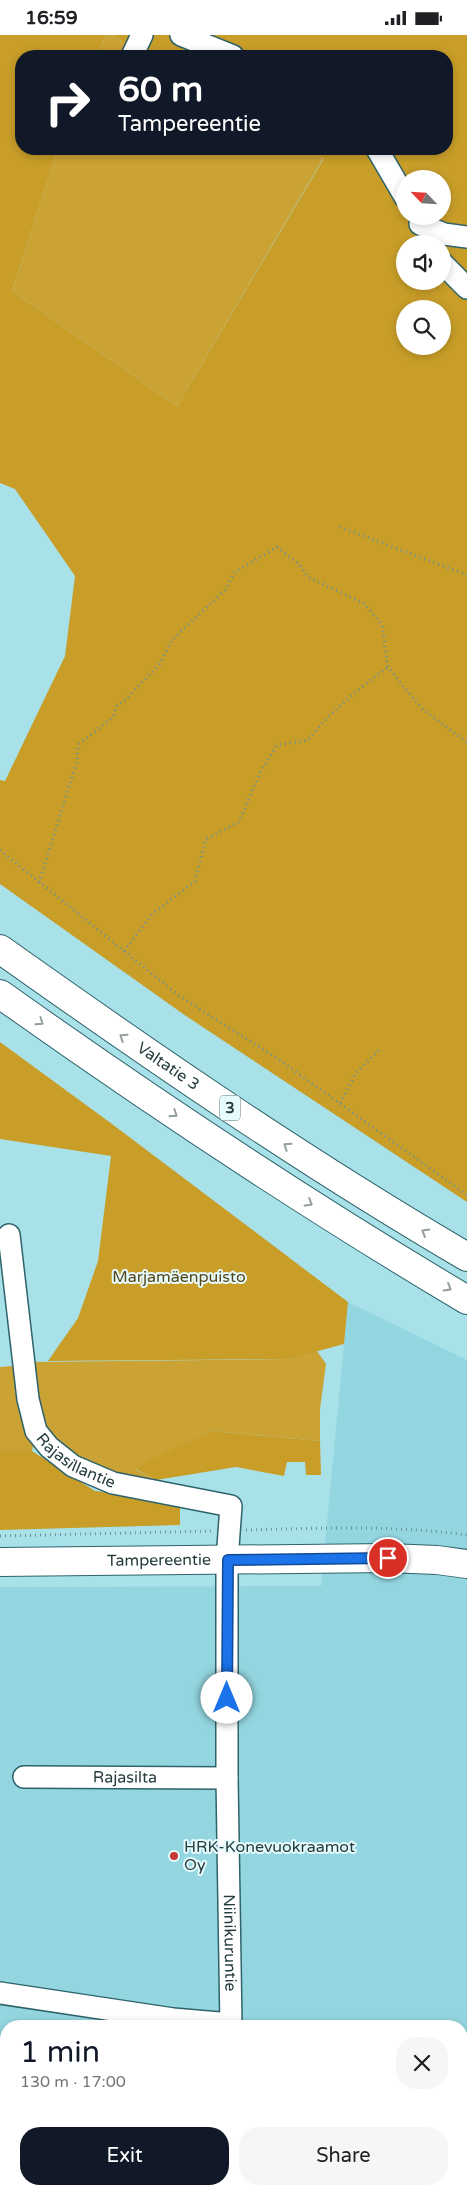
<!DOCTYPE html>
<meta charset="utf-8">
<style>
:root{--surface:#fff;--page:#f6f6f6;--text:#202124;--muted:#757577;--accent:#111827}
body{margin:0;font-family:"Varela Round",sans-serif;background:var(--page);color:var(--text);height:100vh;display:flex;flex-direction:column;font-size:19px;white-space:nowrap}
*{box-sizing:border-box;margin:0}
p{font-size:16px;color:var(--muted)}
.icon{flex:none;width:28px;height:28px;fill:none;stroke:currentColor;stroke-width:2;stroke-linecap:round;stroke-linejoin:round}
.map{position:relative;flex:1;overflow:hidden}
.details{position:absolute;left:0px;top:1985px;width:468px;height:175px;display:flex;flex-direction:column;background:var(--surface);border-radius:20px 20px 0 0;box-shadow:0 2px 8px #0003}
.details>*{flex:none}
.hud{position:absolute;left:15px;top:15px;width:438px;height:105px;border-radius:20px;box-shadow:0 2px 8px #0003;background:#111827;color:#fff;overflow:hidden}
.needle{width:32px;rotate:295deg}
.buttons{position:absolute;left:396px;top:135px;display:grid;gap:10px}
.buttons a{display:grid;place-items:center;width:55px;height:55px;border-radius:50%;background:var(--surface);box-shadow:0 2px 8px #0003;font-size:25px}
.pin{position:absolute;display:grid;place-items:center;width:42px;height:42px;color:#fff;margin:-21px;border:2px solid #fff;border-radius:50%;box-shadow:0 1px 5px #0007}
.me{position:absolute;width:55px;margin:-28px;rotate:0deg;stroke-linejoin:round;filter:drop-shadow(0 0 4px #0008)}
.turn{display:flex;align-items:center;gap:18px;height:105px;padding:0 20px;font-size:22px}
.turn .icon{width:65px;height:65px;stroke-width:2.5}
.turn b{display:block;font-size:35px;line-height:42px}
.round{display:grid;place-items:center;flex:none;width:52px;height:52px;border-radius:20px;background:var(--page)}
.overview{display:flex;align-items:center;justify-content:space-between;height:85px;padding:0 20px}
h1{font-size:30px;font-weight:600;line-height:38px;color:var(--accent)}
.button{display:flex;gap:10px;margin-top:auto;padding:10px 20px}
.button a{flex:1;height:58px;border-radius:20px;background:var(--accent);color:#fff;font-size:20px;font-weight:600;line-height:58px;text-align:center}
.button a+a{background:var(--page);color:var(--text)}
.status{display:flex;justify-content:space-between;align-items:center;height:35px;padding:0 25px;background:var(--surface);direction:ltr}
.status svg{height:14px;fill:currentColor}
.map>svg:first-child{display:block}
.built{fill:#94d6e0;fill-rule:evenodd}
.green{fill:#cba234}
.forest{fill:#c89e29;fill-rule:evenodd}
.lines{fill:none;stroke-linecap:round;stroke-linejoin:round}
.minor-casing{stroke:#2e636b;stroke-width:24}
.major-casing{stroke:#2e636b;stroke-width:30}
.highway-casing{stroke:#2e636b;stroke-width:30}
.path{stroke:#6a9298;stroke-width:3;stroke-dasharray:1 4;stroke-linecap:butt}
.minor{stroke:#fff;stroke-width:21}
.major{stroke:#fff;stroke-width:28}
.highway{stroke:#fff;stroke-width:28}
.oneway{stroke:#929e9f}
.route-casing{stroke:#114b97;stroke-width:12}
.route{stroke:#1a73e8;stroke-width:9}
.poi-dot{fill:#c63831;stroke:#e5fbfe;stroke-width:2}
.labels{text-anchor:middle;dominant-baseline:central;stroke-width:4;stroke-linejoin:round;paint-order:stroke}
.shield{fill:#e5fbfe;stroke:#5f7578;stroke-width:1}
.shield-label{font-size:15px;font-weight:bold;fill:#253c3f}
.street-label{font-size:16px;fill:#253c3f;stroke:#e5fbfe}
.park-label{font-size:16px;fill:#574518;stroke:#e5fbfe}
.poi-label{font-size:16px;fill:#253c3f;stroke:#e5fbfe;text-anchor:start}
</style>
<div class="status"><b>16:59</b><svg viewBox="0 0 49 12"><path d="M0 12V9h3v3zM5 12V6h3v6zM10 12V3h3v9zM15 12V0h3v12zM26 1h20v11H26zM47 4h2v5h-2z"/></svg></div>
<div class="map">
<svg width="467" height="2160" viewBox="0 0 467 2160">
<rect width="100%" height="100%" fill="#a9e1e9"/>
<path class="built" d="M348,1267L467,1325V2160H31L0,2154V1552L321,1551ZM6,1991H461V2154H6Z"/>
<g class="green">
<polygon points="106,0 111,0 148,21 97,21"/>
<polygon points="58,114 309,114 324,122 177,371 12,256"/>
<polygon points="317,1316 326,1329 320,1374 320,1406 211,1396 135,1434 156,1445 114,1441 74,1423 47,1399 30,1327 289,1324"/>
<polygon points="13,1331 19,1375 35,1403 32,1416 0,1416 0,1332"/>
</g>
<g class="forest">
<path d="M0,0H106L97,21H21V114H58L12,256L177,371L324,123L309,114H446V21H148L111,0H467V1167L186,981L0,849V745L5,746L65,621L75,541L15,454L0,448ZM405,144H442V181H405ZM405,209H442V246H405ZM405,274H442V311H405Z"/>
<polygon points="0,1007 112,1089 348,1267 344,1309 289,1324 48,1326 78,1283 98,1226 111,1121 0,1104"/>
<polygon points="211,1396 320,1406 321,1440 306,1440 305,1427 287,1427 284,1441 236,1432 156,1445 134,1433"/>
<polygon points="0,1416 32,1416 95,1456 164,1463 180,1473 180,1490 0,1495"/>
</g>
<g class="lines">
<defs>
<g id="minor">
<polyline points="181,0 233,21"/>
<polyline points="132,21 142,0"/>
<polyline points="377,114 405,162"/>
<polyline points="420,189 444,199 467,202"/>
<polyline points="442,228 467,253"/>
<path id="s1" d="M9,1200L28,1364L36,1396L49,1412L73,1431L113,1448L231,1471L227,1525V1743L231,1991"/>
<path id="s2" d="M24,1742L227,1743"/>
<polyline points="0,1958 173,1984 231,1989"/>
<polyline points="461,2123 467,2123"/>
</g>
<g id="major">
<path id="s3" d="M0,1527L388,1523L437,1525L467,1529"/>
</g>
<g id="highway">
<path id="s4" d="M0,914C152,1022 306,1128 467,1222"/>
<path d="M0,959C152,1067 307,1170 467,1265"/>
</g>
</defs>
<use href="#minor" class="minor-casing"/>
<use href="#major" class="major-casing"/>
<use href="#highway" class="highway-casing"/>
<g class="path">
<polyline points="340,492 467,540"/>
<polyline points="0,815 178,960 278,1024 467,1160"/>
<polyline points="39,848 77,726 78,710 113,682 117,670 123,667 159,630 172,605 225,555 235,537 277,512 299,529 308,542 365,569 382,590 388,632 421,673 467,707"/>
<path d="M124,916L152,879L195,846L206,804L239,787L260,738L277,710L308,705C331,676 358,654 388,632"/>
<polyline points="340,1068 356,1038 379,1015"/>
<path d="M246,1495C320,1493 393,1490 467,1500"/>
<polyline points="0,1501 212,1496"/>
</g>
<use href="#minor" class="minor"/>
<use href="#major" class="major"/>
<use href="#highway" class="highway"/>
</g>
<defs><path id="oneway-chevron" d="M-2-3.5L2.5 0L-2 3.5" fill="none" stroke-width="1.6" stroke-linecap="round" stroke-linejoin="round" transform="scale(1.25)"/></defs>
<g class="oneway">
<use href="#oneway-chevron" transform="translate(40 987) rotate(35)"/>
<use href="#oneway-chevron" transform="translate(123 1002) rotate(-146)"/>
<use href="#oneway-chevron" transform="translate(174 1079) rotate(34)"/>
<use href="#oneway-chevron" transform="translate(287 1111) rotate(-146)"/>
<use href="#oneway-chevron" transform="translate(309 1168) rotate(32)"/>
<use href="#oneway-chevron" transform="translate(425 1197) rotate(-149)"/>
<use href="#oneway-chevron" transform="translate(448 1253) rotate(31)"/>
</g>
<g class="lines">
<defs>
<polyline id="route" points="227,1663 228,1525 388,1523"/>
</defs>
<use href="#route" class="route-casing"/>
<use href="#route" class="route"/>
</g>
<circle class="poi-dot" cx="174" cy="1821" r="5"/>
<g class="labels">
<rect class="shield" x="220" y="1060.5" width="20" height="25" rx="4"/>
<g class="shield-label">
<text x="230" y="1073">3</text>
</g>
<g class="street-label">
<text stroke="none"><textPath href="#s4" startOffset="205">Valtatie 3</textPath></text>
<text stroke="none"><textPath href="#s1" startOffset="249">Rajasillantie</textPath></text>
<text stroke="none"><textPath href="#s3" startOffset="159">Tampereentie</textPath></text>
<text stroke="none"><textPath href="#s2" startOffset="101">Rajasilta</textPath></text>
<text stroke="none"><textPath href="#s1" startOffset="850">Niinikuruntie</textPath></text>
</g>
<g class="park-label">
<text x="179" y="1242">Marjamäenpuisto</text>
</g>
<g class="poi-label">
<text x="184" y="1812">HRK-Konevuokraamot<tspan x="184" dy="18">Oy</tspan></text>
</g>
</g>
</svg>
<div class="buttons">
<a><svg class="needle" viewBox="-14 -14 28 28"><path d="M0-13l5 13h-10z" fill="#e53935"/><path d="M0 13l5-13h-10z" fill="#757577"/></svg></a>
<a><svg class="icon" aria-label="sound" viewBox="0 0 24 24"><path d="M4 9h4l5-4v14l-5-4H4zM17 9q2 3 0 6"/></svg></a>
<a><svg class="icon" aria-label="search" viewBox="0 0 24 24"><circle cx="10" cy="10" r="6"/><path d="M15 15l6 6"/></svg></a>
</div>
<div class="pin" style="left:388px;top:1523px;background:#d93025"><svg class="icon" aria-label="arrive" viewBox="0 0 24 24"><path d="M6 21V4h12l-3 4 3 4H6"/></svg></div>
<svg class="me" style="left:227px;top:1663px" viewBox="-20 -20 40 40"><circle r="19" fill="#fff"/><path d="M0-13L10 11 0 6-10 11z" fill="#1a73e8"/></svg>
<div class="hud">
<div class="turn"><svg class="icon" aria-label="right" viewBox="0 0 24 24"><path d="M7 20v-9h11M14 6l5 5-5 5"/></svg><div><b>60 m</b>Tampereentie</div></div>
</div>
<section class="details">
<div class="overview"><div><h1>1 min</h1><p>130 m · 17:00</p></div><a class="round"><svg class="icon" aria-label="close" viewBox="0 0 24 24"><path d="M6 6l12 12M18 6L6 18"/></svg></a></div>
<div class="button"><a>Exit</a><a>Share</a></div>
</section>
</div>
